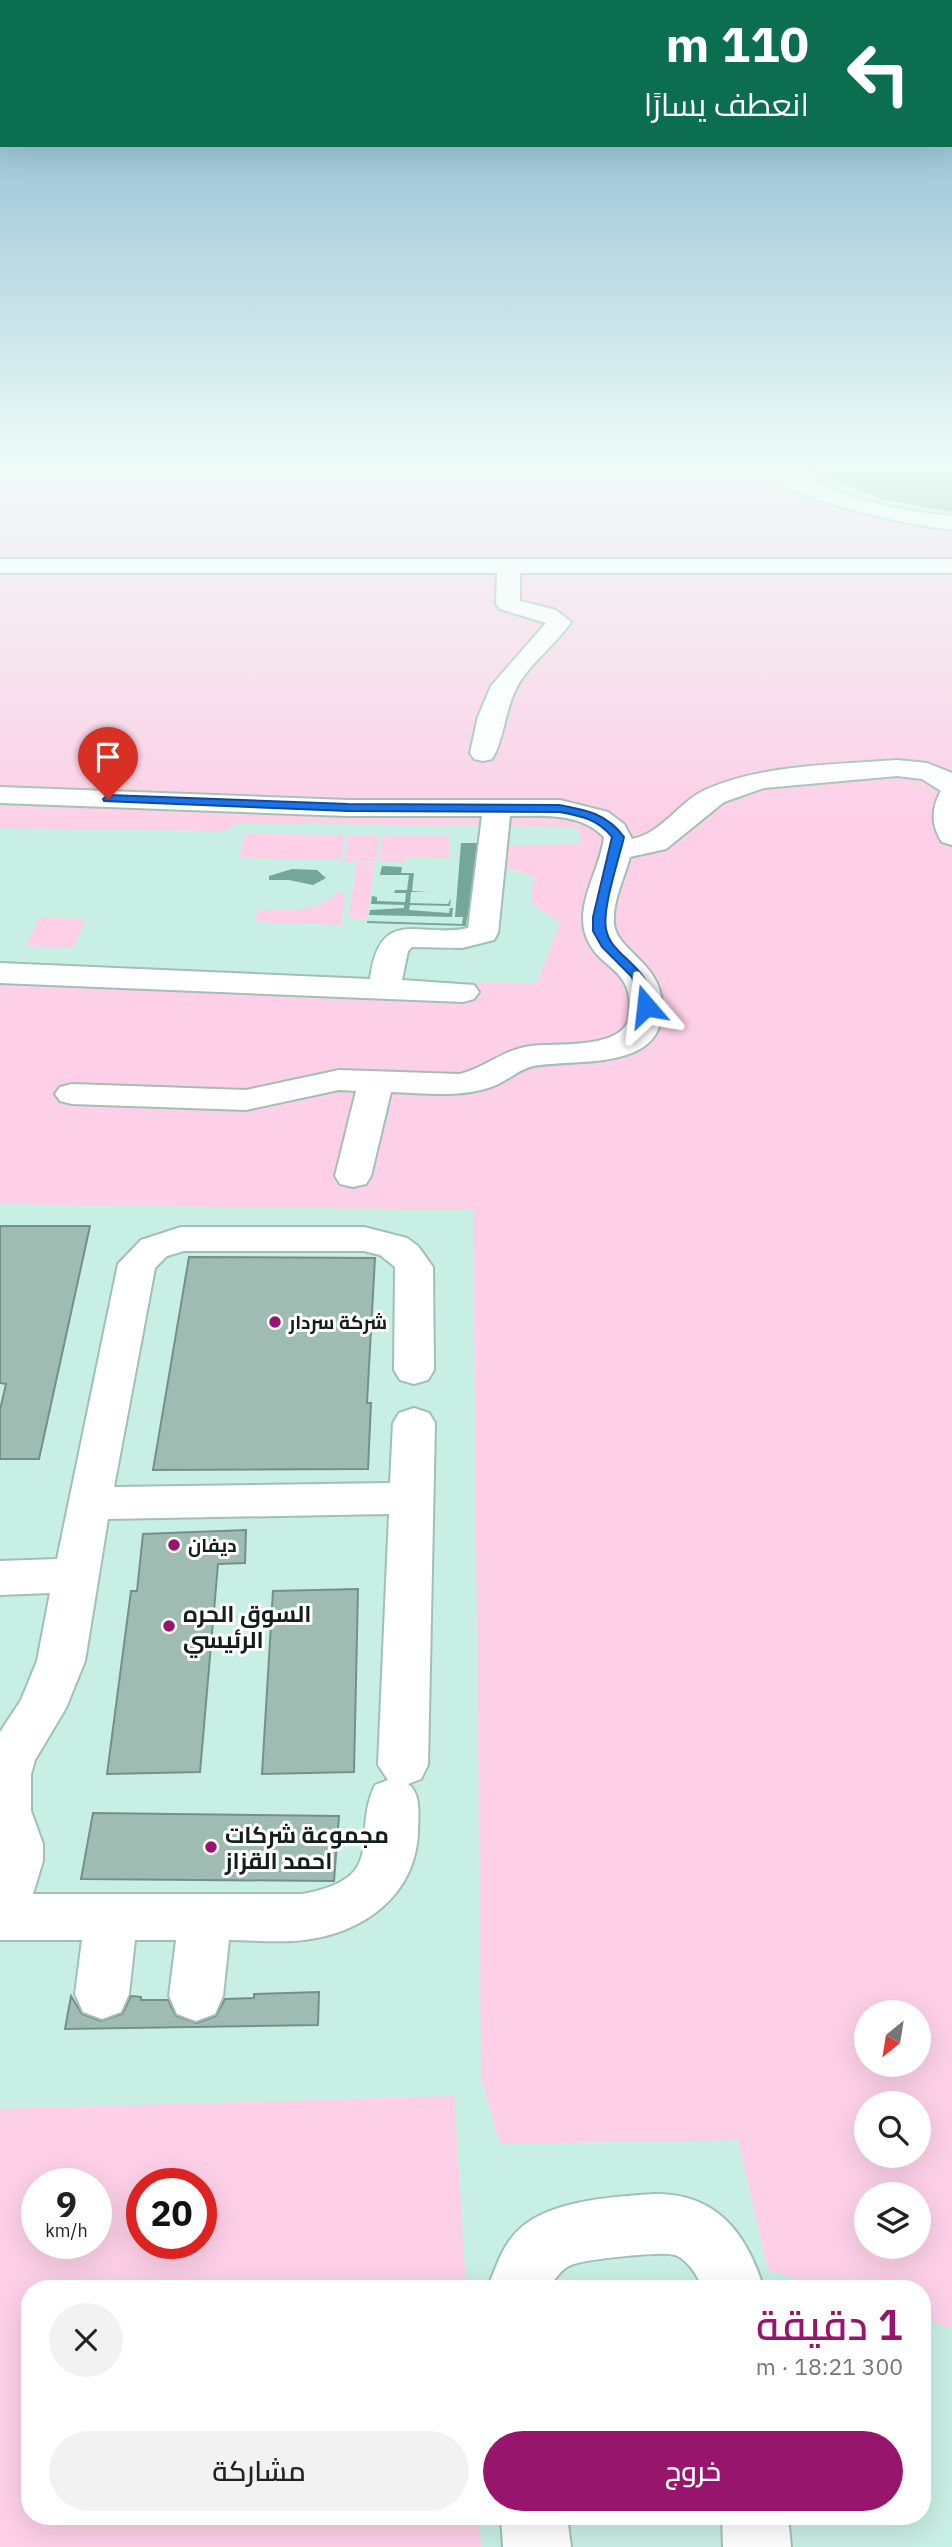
<!DOCTYPE html>
<html lang="ar">
<meta charset="utf-8">
<style>
:root{--surface:#fff;--page:#f2f2f2;--text:#222;--muted:#767676;--accent:#97156c}
body{margin:0;font-family:"IBM Plex Sans",Cairo,sans-serif;background:var(--page);color:var(--text);direction:rtl;height:100vh;display:flex;flex-direction:column;font-size:26px;white-space:nowrap}
*{box-sizing:border-box;margin:0}
p{font-size:23px;color:var(--muted)}
.icon{flex:none;width:38px;height:38px;fill:none;stroke:currentColor;stroke-width:2;stroke-linecap:round;stroke-linejoin:round}
.map{position:relative;flex:1;overflow:hidden;direction:ltr}
.drawer{position:absolute;left:21px;top:2280px;width:910px;height:245px;display:flex;flex-direction:column;background:var(--surface);border-radius:28px;box-shadow:0 7px 28px #0002;direction:rtl}
.drawer>*{flex:none}
.top-card{position:absolute;left:0px;top:0px;width:952px;height:147px;box-shadow:0 7px 28px #0002;direction:rtl;background:#0b6e4f;color:#fff;overflow:hidden}
.needle{width:46px;rotate:210deg}
.fabs{position:absolute;left:854px;top:2000px;display:grid;gap:14px}
.fabs a{display:grid;place-items:center;width:77px;height:77px;border-radius:50%;background:var(--surface);box-shadow:0 7px 28px #0002;font-size:35px}
.speed{position:absolute;left:21px;top:2168px;display:flex;gap:14px;font-size:35px;font-weight:700;text-align:center}
.speed>*{display:grid;place-content:center;width:91px;height:91px;border-radius:50%;background:var(--surface);box-shadow:0 7px 28px #0002;line-height:1}
.speed small{font-size:18px;font-weight:400}
.speed .limit{border:10px solid #d22;background:#fff;color:#111}
.pin{position:absolute;display:grid;place-items:center;width:60px;height:60px;color:#fff;margin:-72px -30px;border-radius:50% 50% 50% 0;rotate:-45deg;box-shadow:0 0 7px #0007}
.pin .icon{rotate:45deg}
.me{position:absolute;width:77px;margin:-38px;rotate:343deg;stroke-linejoin:round;filter:drop-shadow(0 0 5px #0008)}
.turn{display:flex;align-items:center;gap:24px;height:147px;padding:0 28px;font-size:32px}
.turn .icon{width:91px;height:91px;stroke-width:2.5}
.turn b{display:block;font-size:49px;line-height:60px}
.round{display:grid;place-items:center;flex:none;width:74px;height:74px;border-radius:37px;background:var(--page)}
.headline{display:flex;align-items:center;justify-content:space-between;height:119px;padding:0 28px}
h1{font-size:42px;font-weight:600;line-height:52px;color:var(--accent)}
.primary-button{display:flex;gap:14px;margin-top:auto;padding:14px 28px}
.primary-button a{flex:1;height:80px;border-radius:42px;background:var(--accent);color:#fff;font-size:28px;font-weight:600;line-height:80px;text-align:center}
.primary-button a+a{background:var(--page);color:var(--text)}
.map>svg:first-child{display:block}
.built{fill:#c8efe3;fill-rule:evenodd}
.green{fill:#fdd0e7;fill-rule:evenodd}
.water{fill:#75a798}
.building{fill:#9fbcb3;stroke:#759088;stroke-width:2}
.lines{fill:none;stroke-linecap:round;stroke-linejoin:round}
.minor-casing{stroke:#a2bfb6;stroke-width:4}
.minor{fill:#fff;fill-rule:evenodd}
.route{fill:#1a73e8;stroke:#114b97;stroke-width:2}
.poi-dot{fill:#97156c;stroke:#fff;stroke-width:2.5}
.labels{text-anchor:middle;dominant-baseline:central;stroke-width:6;stroke-linejoin:round;paint-order:stroke}
.poi-label{font-size:19px;font-weight:bold;fill:#131e1b;stroke:#fff;text-anchor:start}
.near-poi-label{font-size:23px;font-weight:bold;fill:#131e1b;stroke:#fff;text-anchor:start}
</style>
<div class="map">
<svg width="952" height="2547" viewBox="0 0 952 2547">
<rect width="100%" height="100%" fill="#dcf9f0"/>
<path class="built" d="M0,464H952V2547H0ZM866,2012H919V2065H866ZM866,2104H919V2156H866ZM37,2184H96V2244H37ZM142,2184H201V2244H142ZM866,2194H919V2247H866ZM30,2289H922V2516H30Z"/>
<g class="green">
<path d="M10,464H742C809,493 878,528 952,529V561L0,559V479Z"/>
<path d="M0,569L952,574V2329L922,2319V2289H828L768,2270L738,2140L500,2144L481,2078L473,1210L0,1204V979L537,983L560,923L531,903L533,877L503,866L501,845L582,844L577,827L237,823L225,831L0,828V808L10,799L0,797ZM866,2012H919V2065H866ZM866,2104H919V2156H866ZM866,2194H919V2247H866Z"/>
<polygon points="245,834 345,835 341,860 239,858"/>
<polygon points="382,835 450,836 449,858 405,857 405,861 379,861"/>
<polygon points="348,836 379,836 376,861 344,861"/>
<polygon points="357,862 375,863 367,919 348,918"/>
<polygon points="339,892 345,894 341,925 255,922 258,909 297,910 320,905"/>
<polygon points="40,917 86,919 73,948 26,946"/>
<path d="M454,2096L466,2289H30V2516L479,2517L481,2547H0V2109ZM96,2184V2244H37V2184ZM201,2184V2244H142V2184Z"/>
</g>
<g class="water">
<polygon points="798,464 952,464 952,512 880,499"/>
<polygon points="461,843 481,843 475,917 467,917 466,926 367,923 367,921 462,924 463,917 455,917"/>
<polygon points="382,866 402,867 401,873 414,873 412,891 427,892 411,892 410,903 448,904 451,898 450,906 410,905 409,910 449,913 450,908 453,908 452,917 369,915 370,910 404,908 404,905 371,904 372,896 377,897 377,901 405,902 406,893 394,893 395,890 407,890 409,875 380,875"/>
<polygon points="292,869 317,870 326,878 313,885 289,880 269,880 269,876"/>
</g>
<g class="building">
<polygon points="0,1226 90,1226 39,1459 0,1459 0,1410 6,1384 0,1383"/>
<polygon points="189,1257 375,1258 367,1403 371,1403 368,1469 153,1470"/>
<polygon points="246,1530 245,1563 218,1564 200,1772 107,1774 131,1591 137,1591 143,1534"/>
<polygon points="358,1589 354,1772 262,1774 273,1591"/>
<polygon points="93,1813 339,1816 334,1881 81,1879"/>
<polygon points="319,1992 318,2025 65,2029 71,1996 82,2014 101,2021 122,2014 131,1996 141,1997 141,2000 168,2000 176,2016 197,2023 216,2016 225,1999 254,1998 254,1994"/>
</g>
<g class="lines">
<defs>
<g id="minor">
<path d="M757,464C788,461 811,482 841,493C877,506 914,512 952,516V530C907,524 784,501 757,464Z"/>
<path d="M0,559H952V573H520V601L556,610L571,622C555,646 527,665 515,691C505,711 503,743 492,759L483,761L474,759L470,753L478,717L491,686L546,623L500,609L496,604L497,573H0Z"/>
<path d="M897,760L927,763L952,773V845L942,842C931,826 931,808 941,791L922,779L897,776L764,788L724,802L666,849L630,857C624,879 612,902 614,924C617,951 660,962 662,1004C666,1073 577,1058 534,1066C518,1069 507,1082 491,1087C459,1098 424,1093 391,1092L371,1176L366,1184L353,1187L340,1184L335,1176L356,1091L339,1090L246,1110L72,1104L60,1101L55,1094L60,1087L72,1084L246,1090L339,1070L460,1074C485,1068 504,1049 531,1046C557,1043 615,1049 628,1022C639,965 596,972 585,933C576,902 601,867 604,837C580,812 542,816 510,816L498,933L494,940L462,948L412,947L408,951L402,980L474,985L479,992L474,999L463,1002L0,983V963L370,979C380,904 420,939 468,928L482,816H348L0,803V787L348,800H560L608,812L624,824L632,839C663,833 679,801 707,789C766,764 834,765 897,760Z"/>
<path d="M181,1227H364L407,1238L418,1246L433,1267L434,1370L428,1380L414,1384L400,1380L394,1370L395,1267L380,1255L364,1251H184L167,1256L155,1268L114,1487L390,1483L393,1423L399,1413L414,1408L429,1413L435,1423L428,1765L421,1779L408,1784C422,1794 418,1817 418,1833C415,1896 363,1933 304,1940C280,1943 254,1940 229,1940L223,1996L215,2014L196,2021L177,2014L169,1996L176,1940H135L129,1994L121,2012L102,2019L83,2012L75,1994L82,1940H0V1732L21,1700L37,1661L50,1593L0,1595V1561L57,1559L118,1264L141,1240ZM389,1514L378,1765L388,1780L375,1785C350,1837 391,1878 302,1894H33L43,1861V1844L31,1811V1774L35,1760L66,1708L85,1661L108,1519Z"/>
<path d="M654,2194C717,2193 747,2234 764,2289H702C699,2277 688,2260 675,2255C663,2251 584,2259 571,2265C561,2269 554,2280 549,2289H487C495,2271 500,2251 513,2236C542,2200 612,2197 654,2194Z"/>
<polygon points="501,2516 567,2516 571,2547 503,2547"/>
<polygon points="722,2516 788,2516 791,2547 723,2547"/>
</g>
</defs>
<use href="#minor" class="minor-casing"/>
<use href="#minor" class="minor"/>
</g>
<linearGradient id="sky" x2="0" y2="1"><stop stop-color="#7aafc8"/><stop offset="0.57" stop-color="#effcf8"/><stop offset="1" stop-color="#effcf8" stop-opacity="0"/></linearGradient>
<rect width="952" height="820" fill="url(#sky)"/>
<path class="route" d="M108,795L348,804L559,805C587,810 607,814 624,837C619,859 602,908 606,929C611,958 651,964 653,1006L646,1010L642,1009L632,977L602,947L593,931V917L612,837C598,819 581,816 559,812L348,811L104,801L103,799Z"/>
<g class="poi-dot">
<circle cx="275" cy="1322" r="7"/>
<circle cx="174" cy="1545" r="7"/>
<circle cx="169" cy="1626" r="7"/>
<circle cx="211" cy="1847" r="7"/>
</g>
<g class="labels">
<g class="poi-label">
<text x="289" y="1322">شركة سردار</text>
<text x="188" y="1545">ديفان</text>
</g>
<g class="near-poi-label">
<text x="183" y="1613">السوق الحره<tspan x="183" dy="26">الرئيسي</tspan></text>
<text x="225" y="1834">مجموعة شركات<tspan x="225" dy="26">احمد القزاز</tspan></text>
</g>
</g>
</svg>
<div class="fabs">
<a><svg class="needle" viewBox="-14 -14 28 28"><path d="M0-13l5 13h-10z" fill="#e53935"/><path d="M0 13l5-13h-10z" fill="#767676"/></svg></a>
<a><svg class="icon" aria-label="search" viewBox="0 0 24 24"><circle cx="10" cy="10" r="6"/><path d="M15 15l6 6"/></svg></a>
<a><svg class="icon" aria-label="layers" viewBox="0 0 24 24"><path d="M12 4l9 5-9 5-9-5zM3 14l9 5 9-5"/></svg></a>
</div>
<div class="speed"><div>9<small>km/h</small></div><div class="limit">20</div></div>
<div class="pin" style="left:108px;top:799px;background:#d93025"><svg class="icon" aria-label="arrive" viewBox="0 0 24 24"><path d="M6 21V4h12l-3 4 3 4H6"/></svg></div>
<svg class="me" style="left:646px;top:1006px" viewBox="-20 -20 40 40"><path d="M0-17L14 15 0 8-14 15z" fill="#1a73e8" stroke="#fff" stroke-width="4"/></svg>
<div class="top-card">
<div class="turn"><svg class="icon" aria-label="left" viewBox="0 0 24 24"><path d="M17 20v-9H6M10 6l-5 5 5 5"/></svg><div><b>110 m</b>انعطف يسارًا</div></div>
</div>
<section class="drawer">
<div class="headline"><div><h1>1 دقيقة</h1><p>300 m · 18:21</p></div><a class="round"><svg class="icon" aria-label="close" viewBox="0 0 24 24"><path d="M6 6l12 12M18 6L6 18"/></svg></a></div>
<div class="primary-button"><a>خروج</a><a>مشاركة</a></div>
</section>
</div>
